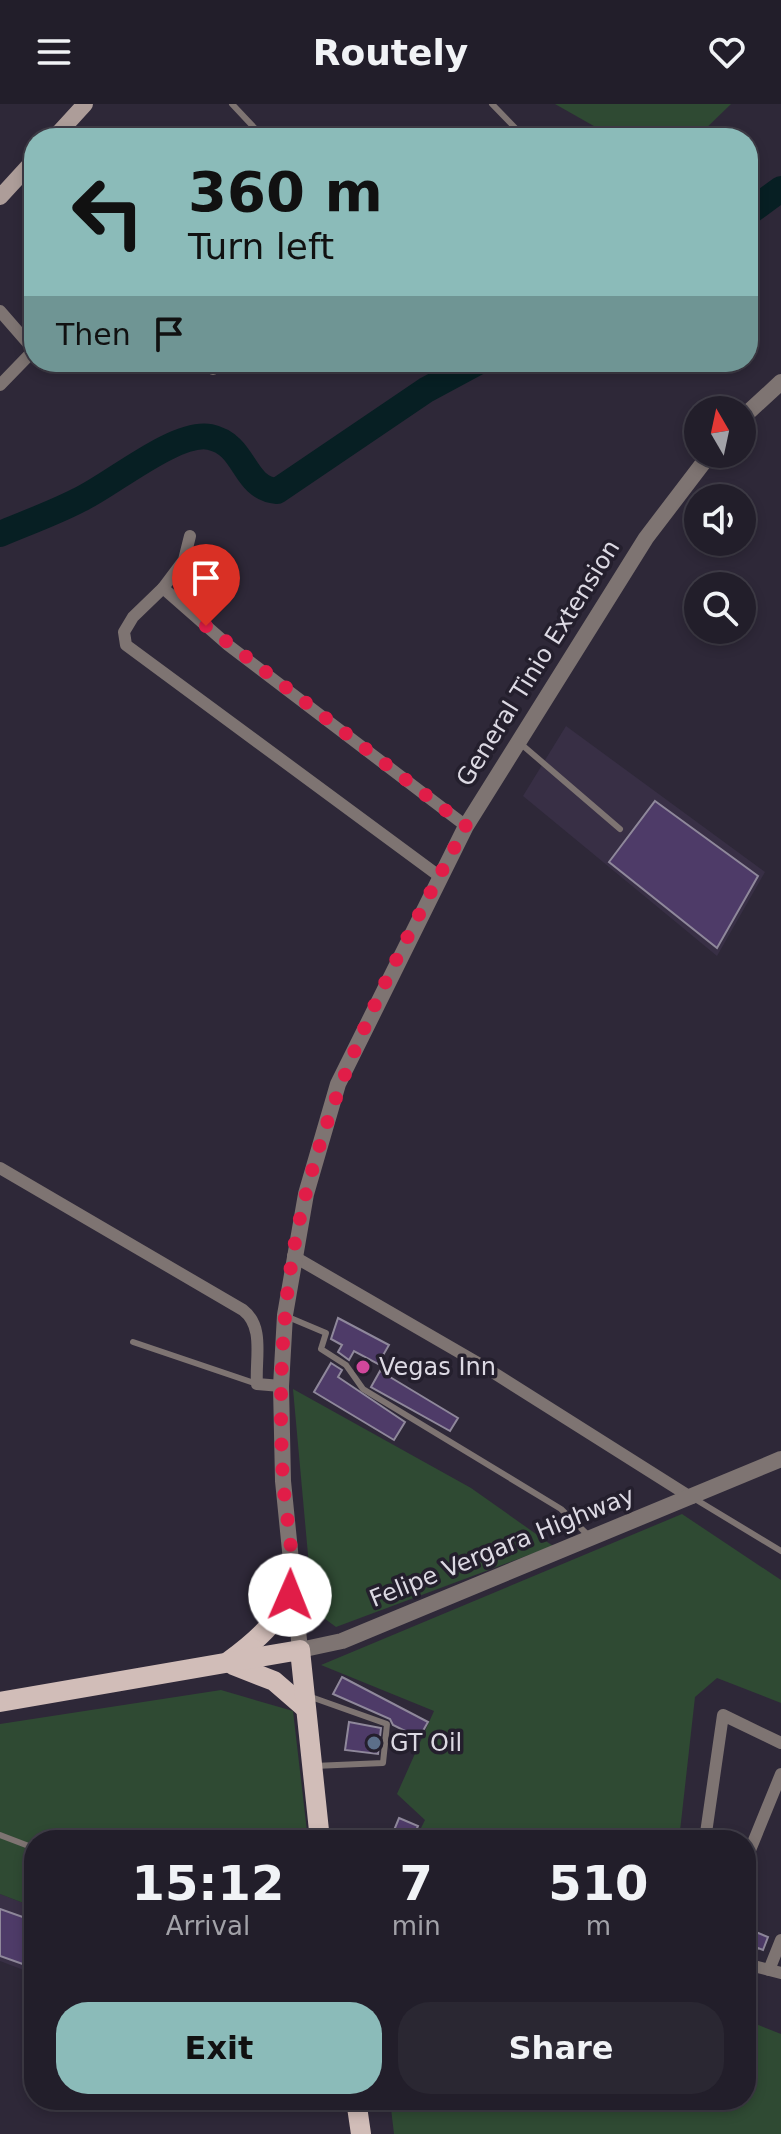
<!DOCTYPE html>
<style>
:root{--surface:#221e2a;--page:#2a2732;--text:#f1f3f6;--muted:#a2a2a8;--line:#3f3c47;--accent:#8bbbb9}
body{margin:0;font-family:"DejaVu Sans",sans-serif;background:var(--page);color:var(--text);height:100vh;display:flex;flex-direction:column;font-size:30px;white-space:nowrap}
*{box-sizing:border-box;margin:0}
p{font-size:26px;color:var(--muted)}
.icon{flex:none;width:44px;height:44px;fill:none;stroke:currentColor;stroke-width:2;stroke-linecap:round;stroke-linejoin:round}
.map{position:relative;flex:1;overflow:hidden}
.panel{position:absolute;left:24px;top:1726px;width:732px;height:280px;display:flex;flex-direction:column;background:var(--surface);border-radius:32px;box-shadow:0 4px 12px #0003,0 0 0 2px var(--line)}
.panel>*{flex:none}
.guide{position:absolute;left:24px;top:24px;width:734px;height:244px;border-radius:32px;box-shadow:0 4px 12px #0003,0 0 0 2px var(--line);background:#8bbbb9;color:#111;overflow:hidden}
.needle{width:52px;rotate:351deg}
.controls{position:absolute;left:684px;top:292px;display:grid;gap:16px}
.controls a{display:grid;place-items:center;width:72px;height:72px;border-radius:50%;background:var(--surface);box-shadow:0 4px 12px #0003,0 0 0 2px var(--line);font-size:40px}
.pin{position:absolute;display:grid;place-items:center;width:68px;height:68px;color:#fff;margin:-82px -34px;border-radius:50% 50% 50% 0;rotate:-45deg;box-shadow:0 0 8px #0007}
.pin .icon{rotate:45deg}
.me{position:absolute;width:88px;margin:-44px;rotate:1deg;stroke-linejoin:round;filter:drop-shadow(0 0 6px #0008)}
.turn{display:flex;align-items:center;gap:28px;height:168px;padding:0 32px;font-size:36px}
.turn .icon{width:104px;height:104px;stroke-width:2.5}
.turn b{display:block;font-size:56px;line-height:68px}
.then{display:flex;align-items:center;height:76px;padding:0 32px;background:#0003;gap:16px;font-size:30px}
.eta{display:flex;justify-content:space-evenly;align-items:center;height:136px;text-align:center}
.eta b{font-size:48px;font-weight:600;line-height:56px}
.primary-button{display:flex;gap:16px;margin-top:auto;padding:16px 32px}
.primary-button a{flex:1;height:92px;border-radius:32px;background:var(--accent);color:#111;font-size:32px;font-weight:600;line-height:92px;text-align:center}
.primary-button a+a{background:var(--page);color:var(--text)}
header{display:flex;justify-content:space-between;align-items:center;height:104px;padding:0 32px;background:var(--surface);font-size:36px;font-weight:600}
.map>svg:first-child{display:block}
.built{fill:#382f45}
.green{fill:#2f4a33}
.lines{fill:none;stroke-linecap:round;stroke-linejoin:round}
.river{stroke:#071f23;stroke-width:26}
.building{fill:#4e3b68;stroke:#8f889b;stroke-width:2}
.service{stroke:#7e7472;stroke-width:6}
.minor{stroke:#7e7472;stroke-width:12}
.tertiary{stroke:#7e7472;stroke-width:16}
.secondary{stroke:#ad9d99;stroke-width:16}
.primary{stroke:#d1bdb8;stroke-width:20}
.route{stroke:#e11d48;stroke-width:14;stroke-dasharray:0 25.2}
.hotel-dot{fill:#d1479c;stroke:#241f2d;stroke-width:3}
.service-dot{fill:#5c6f8a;stroke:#241f2d;stroke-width:3}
.labels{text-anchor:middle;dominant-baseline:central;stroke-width:7;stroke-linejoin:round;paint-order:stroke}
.street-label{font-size:24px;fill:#dcd9e3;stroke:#241f2d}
.poi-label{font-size:24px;fill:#dcd9e3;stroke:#241f2d;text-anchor:start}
</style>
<header><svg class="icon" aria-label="menu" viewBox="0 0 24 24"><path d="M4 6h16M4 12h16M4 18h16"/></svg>Routely<svg class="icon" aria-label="heart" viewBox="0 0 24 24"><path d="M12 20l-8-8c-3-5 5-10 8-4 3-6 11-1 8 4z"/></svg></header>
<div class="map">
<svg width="781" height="2030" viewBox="0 0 781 2030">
<rect width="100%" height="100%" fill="#2e2838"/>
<g class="built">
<polygon points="566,622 765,768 717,852 523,692"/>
<polygon points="0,1790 34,1803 34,1870 0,1857"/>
</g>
<g class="green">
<polygon points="555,0 731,0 696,34 615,34"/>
<polygon points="293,1285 471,1384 553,1442 336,1523 313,1506"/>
<polygon points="682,1410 781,1476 781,1599 717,1574 695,1593 679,1736 415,1736 425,1716 397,1690 434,1607 321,1561"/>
<polygon points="221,1586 293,1607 308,1736 34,1736 34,1803 0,1790 0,1620"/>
<polygon points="746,1916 781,1930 781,2030 394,2030 390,1996 746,1996"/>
</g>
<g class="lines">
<g class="river">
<polyline points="748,109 781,85"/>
<path d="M0,430C26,419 54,409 79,396C110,382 176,326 210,333C247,341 242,384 277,387L426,286L478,258"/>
</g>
</g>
<g class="building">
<polygon points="655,697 758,772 717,844 609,758"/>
<polygon points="338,1214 389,1241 378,1260 354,1247 349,1256 338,1248 342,1241 331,1235"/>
<polygon points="331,1259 342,1266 338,1273 405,1318 394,1336 314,1288"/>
<polygon points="380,1267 458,1314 450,1327 371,1283"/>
<polygon points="342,1573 428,1618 419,1634 393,1621 390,1615 333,1590"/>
<polygon points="349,1618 381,1624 378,1650 345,1646"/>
<polygon points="399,1714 418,1722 412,1736 390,1736"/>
<polygon points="0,1805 34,1817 34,1864 0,1852"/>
<polygon points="746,1824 768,1833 763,1846 758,1844 755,1850 746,1847"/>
</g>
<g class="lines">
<g class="service">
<polyline points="232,0 264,34"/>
<polyline points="492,0 525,34"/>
<polyline points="521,640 620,725"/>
<polyline points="288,1213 326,1229 321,1245 346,1261 363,1285 561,1405 589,1432"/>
<polyline points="133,1238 257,1280"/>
<polyline points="695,1395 781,1447"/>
<polyline points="311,1593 387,1620 383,1659 314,1662"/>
<polyline points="0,1731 34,1744"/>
</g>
<g class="minor">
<polyline points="0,207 34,246"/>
<polyline points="206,258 213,265"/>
<polyline points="0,281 34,246"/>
<polyline points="190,432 184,456 163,484 228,541 466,722"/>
<polyline points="163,484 133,513 124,528 126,541 439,772"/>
<path d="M0,1064L243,1206C265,1223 255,1255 257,1280L281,1282"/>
<polyline points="293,1152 483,1262 692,1394"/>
<polyline points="705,1736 723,1611 781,1639"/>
<polyline points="746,1756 781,1670"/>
<polyline points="746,1860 781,1869"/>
<polyline points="769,1866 781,1836"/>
</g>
<g class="tertiary">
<polyline points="742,314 781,278"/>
<polyline points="710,350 646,434 466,722 338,980 306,1090 285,1211 281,1282 283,1377 300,1546 342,1537 781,1355"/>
</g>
<g class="secondary">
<polyline points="54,34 85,0"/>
<polyline points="0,93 34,56"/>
</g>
<g class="primary">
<path d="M229,1557C259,1535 287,1511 293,1473"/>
<polyline points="233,1561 274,1577 304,1603"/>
<polyline points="0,1598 300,1546 320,1736"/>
<polyline points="356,1996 361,2030"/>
</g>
</g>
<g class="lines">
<path class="route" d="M206,522L466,722C383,876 299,1036 285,1213C280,1267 280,1323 283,1377C286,1415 296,1454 290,1491"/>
</g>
<circle class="hotel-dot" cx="363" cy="1263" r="8"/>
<circle class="service-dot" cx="374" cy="1639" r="8"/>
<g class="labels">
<g class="street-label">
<text transform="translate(538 559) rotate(-58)">General Tinio Extension</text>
<text transform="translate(502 1443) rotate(-22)">Felipe Vergara Highway</text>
</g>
<g class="poi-label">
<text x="379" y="1263">Vegas Inn</text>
<text x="390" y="1639">GT Oil</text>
</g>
</g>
</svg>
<div class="controls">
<a><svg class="needle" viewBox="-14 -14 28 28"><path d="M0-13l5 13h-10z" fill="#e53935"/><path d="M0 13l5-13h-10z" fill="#a2a2a8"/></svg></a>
<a><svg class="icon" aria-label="sound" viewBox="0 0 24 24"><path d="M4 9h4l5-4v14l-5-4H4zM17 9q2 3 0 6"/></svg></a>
<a><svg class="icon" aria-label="search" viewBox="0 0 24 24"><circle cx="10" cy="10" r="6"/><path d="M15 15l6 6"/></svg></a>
</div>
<div class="pin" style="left:206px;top:522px;background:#d93025"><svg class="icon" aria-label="arrive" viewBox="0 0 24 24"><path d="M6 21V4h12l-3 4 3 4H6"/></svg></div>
<svg class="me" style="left:290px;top:1491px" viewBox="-20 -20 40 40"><circle r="19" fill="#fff"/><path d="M0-13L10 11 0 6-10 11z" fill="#e11d48"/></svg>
<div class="guide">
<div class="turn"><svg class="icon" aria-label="left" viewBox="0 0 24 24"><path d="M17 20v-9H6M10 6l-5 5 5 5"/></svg><div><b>360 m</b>Turn left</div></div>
<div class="then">Then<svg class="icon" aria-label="arrive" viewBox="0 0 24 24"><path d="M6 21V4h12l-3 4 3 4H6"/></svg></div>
</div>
<section class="panel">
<div class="eta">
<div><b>15:12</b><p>Arrival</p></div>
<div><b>7</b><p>min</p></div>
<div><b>510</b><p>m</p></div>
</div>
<div class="primary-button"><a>Exit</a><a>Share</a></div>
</section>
</div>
